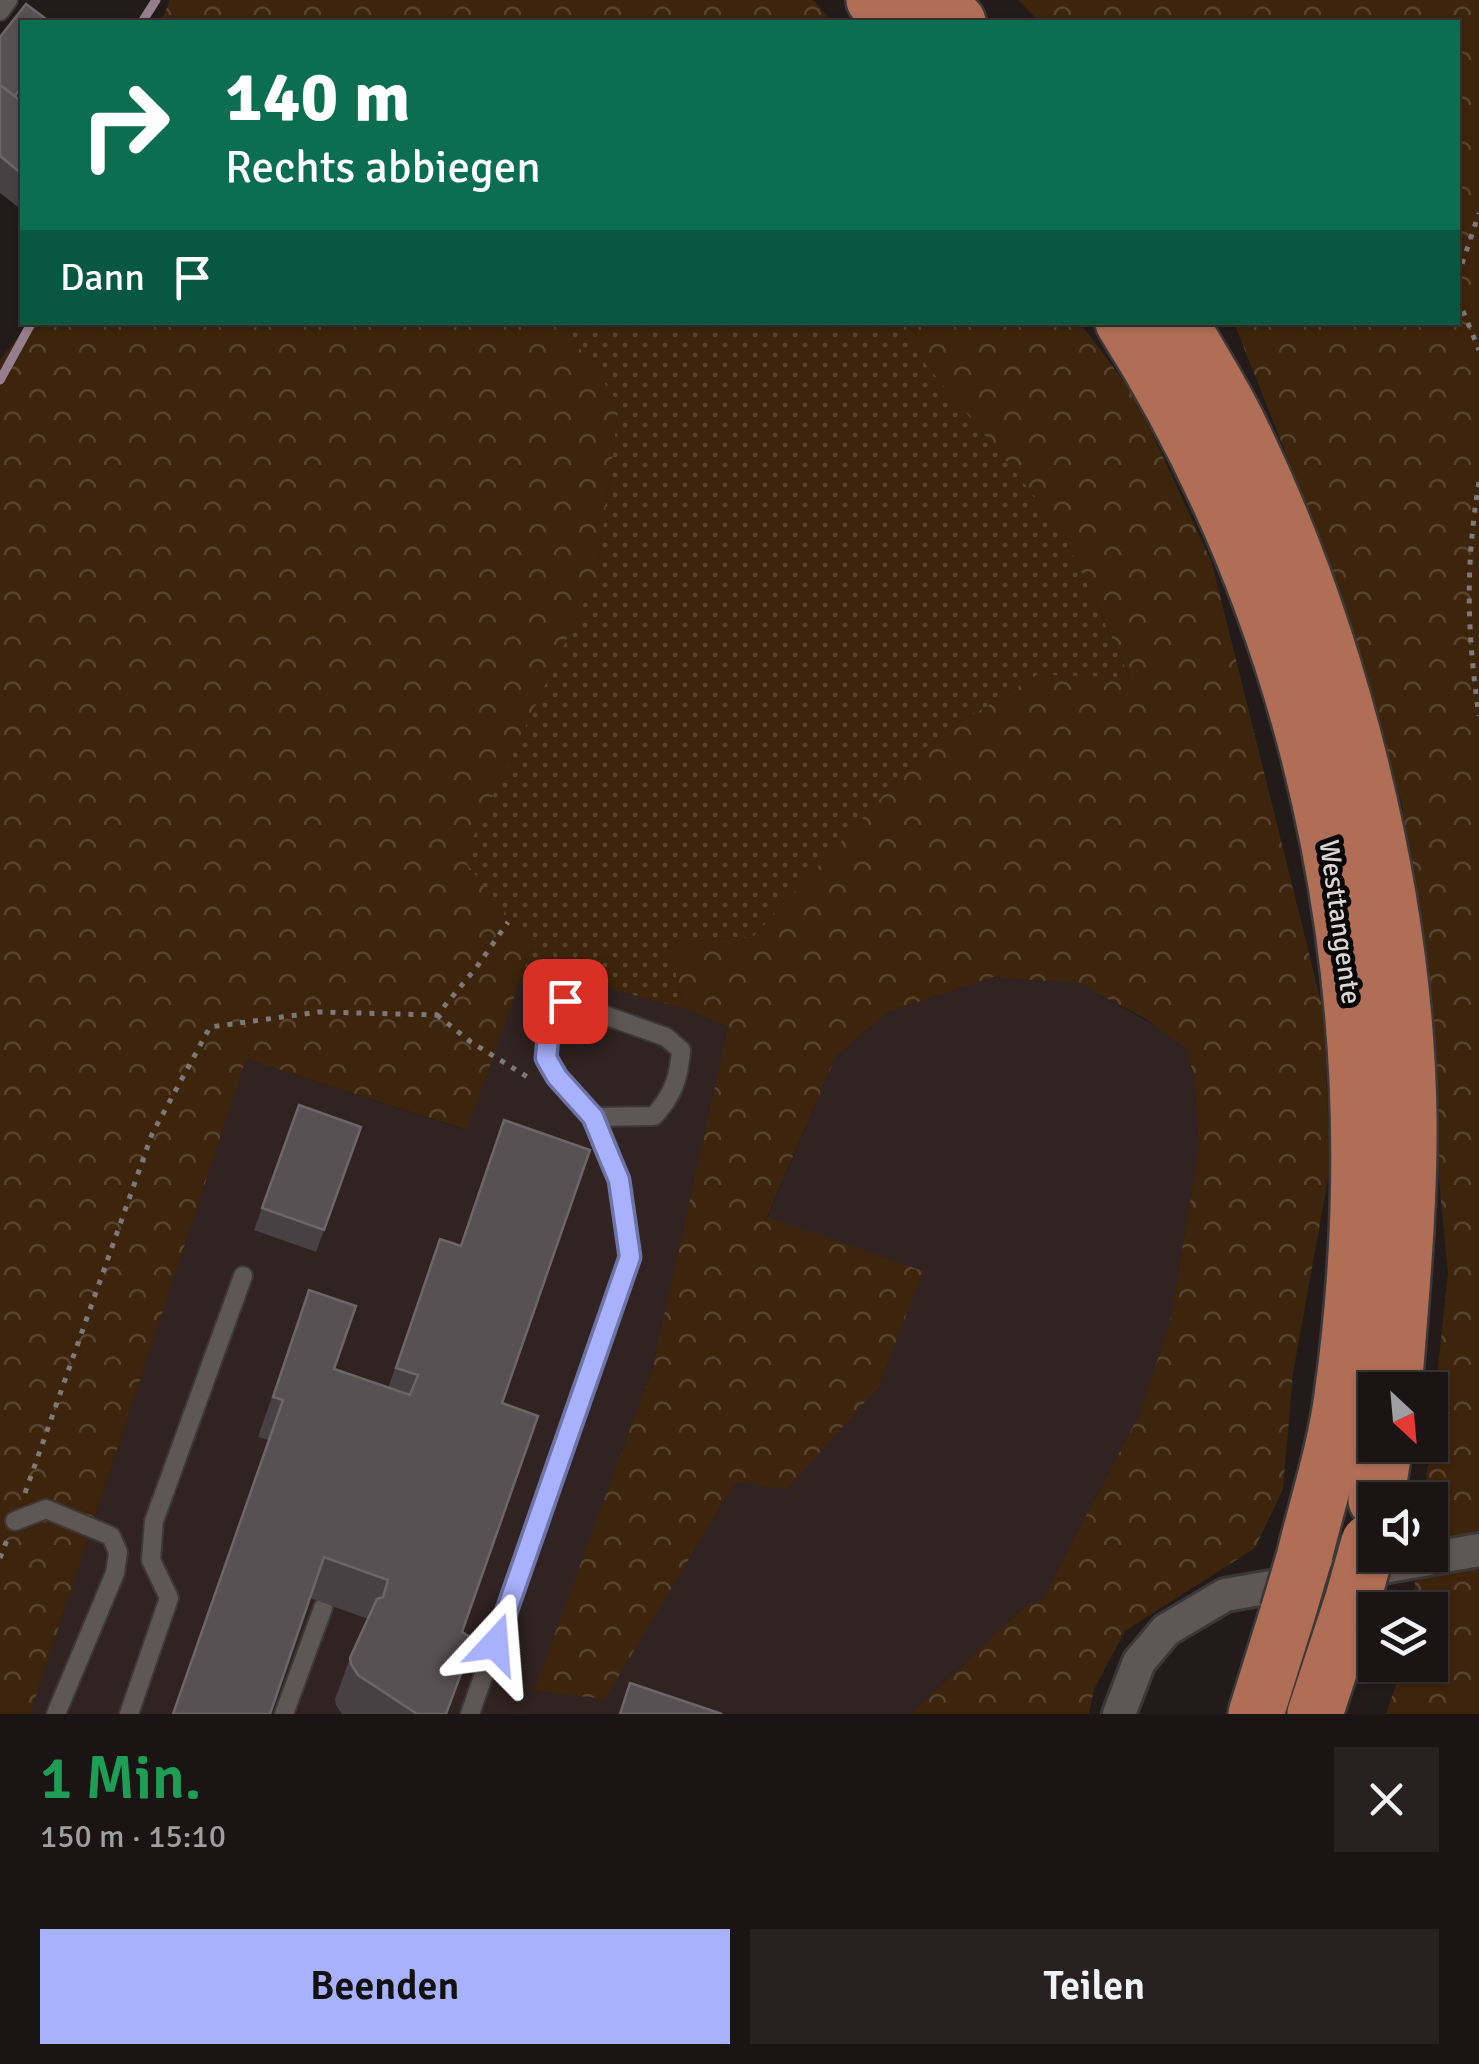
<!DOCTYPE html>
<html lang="de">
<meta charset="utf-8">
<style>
:root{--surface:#1a1414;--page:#272122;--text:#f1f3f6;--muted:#9f9ea0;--line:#383334;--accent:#a7b1fc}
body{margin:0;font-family:Signika,sans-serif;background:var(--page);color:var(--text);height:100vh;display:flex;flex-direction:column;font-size:38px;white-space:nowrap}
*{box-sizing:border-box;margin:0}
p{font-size:32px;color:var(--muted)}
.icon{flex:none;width:55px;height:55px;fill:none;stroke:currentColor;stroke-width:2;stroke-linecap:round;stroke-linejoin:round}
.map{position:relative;height:1714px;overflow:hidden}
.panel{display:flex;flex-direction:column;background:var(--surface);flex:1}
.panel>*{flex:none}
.guide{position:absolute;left:20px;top:20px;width:1440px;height:305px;border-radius:0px;box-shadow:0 2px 8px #0004,0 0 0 2px var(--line);background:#0b6e4f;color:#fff;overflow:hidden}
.needle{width:65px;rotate:154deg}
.tools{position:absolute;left:1358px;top:1372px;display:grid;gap:20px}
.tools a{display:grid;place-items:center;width:90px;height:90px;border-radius:0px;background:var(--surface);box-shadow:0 2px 8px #0004,0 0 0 2px var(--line);font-size:50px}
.pin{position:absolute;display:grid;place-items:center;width:85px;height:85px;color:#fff;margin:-42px;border-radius:20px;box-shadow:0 5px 15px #0006}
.me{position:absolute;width:110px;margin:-55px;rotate:19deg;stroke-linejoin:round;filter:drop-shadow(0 0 8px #0008)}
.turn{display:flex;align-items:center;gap:35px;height:210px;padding:0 40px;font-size:45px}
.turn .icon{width:130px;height:130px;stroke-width:2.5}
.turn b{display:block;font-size:70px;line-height:85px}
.then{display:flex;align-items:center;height:95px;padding:0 40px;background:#0003;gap:20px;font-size:38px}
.round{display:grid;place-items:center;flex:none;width:105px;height:105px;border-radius:0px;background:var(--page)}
.head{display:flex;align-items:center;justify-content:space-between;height:170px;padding:0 40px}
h1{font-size:60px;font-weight:600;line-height:75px;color:#1e9e55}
.primary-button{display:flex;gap:20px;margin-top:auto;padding:20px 40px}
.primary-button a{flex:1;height:115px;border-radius:0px;background:var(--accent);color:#111;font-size:40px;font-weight:600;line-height:115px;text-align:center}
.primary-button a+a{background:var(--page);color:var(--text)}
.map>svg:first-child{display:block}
.built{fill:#302322}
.grass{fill:url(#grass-dots)}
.forest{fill:url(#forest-crowns)}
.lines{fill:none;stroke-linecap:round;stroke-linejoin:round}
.stream{stroke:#977e8e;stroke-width:9}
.lane-casing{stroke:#3d3838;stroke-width:22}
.street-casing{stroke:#3d3838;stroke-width:38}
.highway-casing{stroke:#3d3838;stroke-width:60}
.path{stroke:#7e7877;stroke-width:5;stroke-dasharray:5 8;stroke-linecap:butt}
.lane{stroke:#5f5656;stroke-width:18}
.street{stroke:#5f5656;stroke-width:32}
.highway{stroke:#b06e56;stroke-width:55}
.highway-bridge-casing{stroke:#3d3838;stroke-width:60;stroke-linecap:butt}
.highway-bridge{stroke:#b06e56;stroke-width:55}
.wall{fill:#484143}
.shaded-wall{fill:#322b2c}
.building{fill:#585153;stroke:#6c6667;stroke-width:2.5}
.route-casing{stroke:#6d73a4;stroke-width:25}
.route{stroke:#a7b1fc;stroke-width:18}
.labels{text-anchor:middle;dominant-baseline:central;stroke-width:10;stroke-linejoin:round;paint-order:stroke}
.street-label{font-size:28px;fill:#dbd6d6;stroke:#090606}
</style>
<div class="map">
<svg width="1479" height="1714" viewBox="0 0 1479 1714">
<defs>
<pattern id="grass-dots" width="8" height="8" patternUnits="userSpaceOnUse" patternTransform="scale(2.5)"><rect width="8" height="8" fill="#3d240c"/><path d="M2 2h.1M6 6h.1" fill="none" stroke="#58432f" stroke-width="1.8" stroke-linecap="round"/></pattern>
<pattern id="forest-crowns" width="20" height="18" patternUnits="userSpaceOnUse" patternTransform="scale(2.5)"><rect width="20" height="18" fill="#3d240c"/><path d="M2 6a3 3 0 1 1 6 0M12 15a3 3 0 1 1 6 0" fill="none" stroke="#58432f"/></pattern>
</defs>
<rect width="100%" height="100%" fill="#221b1a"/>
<polygon class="built" points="525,967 683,1008 728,1027 652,1369 535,1691 604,1699 735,1482 879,1386 922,1271 767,1218 836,1056 888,1012 993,977 1085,984 1089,989 1165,1031 1187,1049 1194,1078 1199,1147 1170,1322 1139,1415 1041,1602 1024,1607 911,1714 30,1714 246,1059 466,1130"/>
<polygon class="grass" points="562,323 892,323 1061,528 1130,678 1037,675 937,737 754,936 670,943 683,1008 525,967 532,947 462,859 597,575 619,404"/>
<g class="forest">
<polygon points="170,0 813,0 833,22 161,22"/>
<polygon points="1018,0 1479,0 1479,1714 1386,1714 1403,1665 1430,1665 1430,1610 1412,1610 1418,1555 1430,1555 1430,1500 1424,1500 1448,1273 1402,804 1333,572 1234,323 1458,322 1458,22 1040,22"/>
<polygon points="29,323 562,323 619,404 597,575 463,859 532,947 467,1130 246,1059 30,1714 0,1714 0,360"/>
<polygon points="892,323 1080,323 1135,396 1212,563 1324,1014 1330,1168 1293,1373 1283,1489 1255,1548 1125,1631 1094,1689 1089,1714 911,1714 1024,1607 1041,1602 1139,1415 1170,1322 1199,1147 1194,1078 1187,1049 1146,1019 1089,989 1084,984 993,977 888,1012 836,1056 767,1217 923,1271 879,1386 787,1489 735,1482 605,1699 534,1691 652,1369 728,1027 683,1008 670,943 754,936 937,737 1037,675 1130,677 1061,528"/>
</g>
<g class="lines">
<g class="stream">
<polyline points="142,22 156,0"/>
<polyline points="0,380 32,322"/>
</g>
<defs>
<g id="lane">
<polyline points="0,11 8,0"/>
<polyline points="15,1521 46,1509 111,1536 118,1552 115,1573 56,1714"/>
<polyline points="129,1714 169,1598 151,1560 154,1521 243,1276"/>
<polyline points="284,1714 323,1608"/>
<path d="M470,1714L630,1257C624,1213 618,1151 590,1114C577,1097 553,1081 546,1059C541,1039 555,1017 565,1001L666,1037L681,1050C679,1078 673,1095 654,1116L593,1117"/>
</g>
<polyline id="street" points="1119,1714 1139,1662 1166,1630 1225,1595 1479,1550"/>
<g id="highway">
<polyline points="874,0 894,22"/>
<polyline points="937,0 958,22"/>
<path d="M1123,322C1325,642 1394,1024 1342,1396C1335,1450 1317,1504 1304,1558"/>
<path d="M1180,322C1200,357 1223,392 1240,428C1339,630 1406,892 1409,1117C1410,1208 1401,1299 1394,1390"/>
<polyline points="1376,1500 1385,1445"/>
<polyline points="1256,1714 1288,1612"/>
<polyline points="1315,1714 1352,1602"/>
</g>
</defs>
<use href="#lane" class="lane-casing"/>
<use href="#street" class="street-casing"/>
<use href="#highway" class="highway-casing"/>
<g class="path">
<polyline points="1458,276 1479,213"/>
<polyline points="1458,299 1479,350"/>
<path d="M1479,482C1465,567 1467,632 1479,716"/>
<polyline points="437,1015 471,1042 529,1078"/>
<polyline points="25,1493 152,1134 210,1027 319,1012 437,1015 476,968 508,922"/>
<polyline points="0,1558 7,1540"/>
</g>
<use href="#lane" class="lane"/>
<use href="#street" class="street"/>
<use href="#highway" class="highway"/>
<defs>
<g id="highway-bridge">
<polyline points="1352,1602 1369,1542"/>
<polyline points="1288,1612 1304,1558"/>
</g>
</defs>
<use href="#highway-bridge" class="highway-bridge-casing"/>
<use href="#highway-bridge" class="highway-bridge"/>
</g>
<g class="wall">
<polygon points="0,37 18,99 22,102 22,210 0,193"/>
<polygon points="299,1105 361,1127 316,1252 254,1230"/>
<polygon points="504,1120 502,1403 462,1632 446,1714 342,1714 336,1705 335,1699 350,1658 368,1619 310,1598 268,1440 258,1437 309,1290 334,1369 388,1388 440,1239 460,1246"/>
</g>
<polygon class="shaded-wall" points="22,86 22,94 0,122 6,107"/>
<g class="building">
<polygon points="26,4 50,22 22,22 22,86 15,96 0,85 0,37"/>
<polygon points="0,85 22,102 22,174 0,156"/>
<polygon points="299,1105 361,1127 324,1230 262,1208"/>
<polygon points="504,1120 590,1150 502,1403 538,1416 462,1632 474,1639 446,1714 417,1714 358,1675 351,1664 350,1658 377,1599 383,1597 388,1580 324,1557 270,1714 173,1714 283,1400 273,1397 309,1290 356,1306 334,1369 410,1395 418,1375 396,1368 440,1239 461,1246"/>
<polygon points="630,1683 722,1714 620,1714"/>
</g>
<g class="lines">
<defs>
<polyline id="route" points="495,1644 630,1257 619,1180 606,1149 593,1117 557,1077 546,1058 549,1027 565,1001"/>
</defs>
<use href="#route" class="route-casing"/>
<use href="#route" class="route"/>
</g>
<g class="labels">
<g class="street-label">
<text transform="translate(1340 922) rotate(82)">Westtangente</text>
</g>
</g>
</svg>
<div class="tools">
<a><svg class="needle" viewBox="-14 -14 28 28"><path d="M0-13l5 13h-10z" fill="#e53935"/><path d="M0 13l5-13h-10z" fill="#9f9ea0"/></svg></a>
<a><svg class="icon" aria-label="sound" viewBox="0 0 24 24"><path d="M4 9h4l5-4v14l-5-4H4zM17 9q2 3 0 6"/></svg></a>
<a><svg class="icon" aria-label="layers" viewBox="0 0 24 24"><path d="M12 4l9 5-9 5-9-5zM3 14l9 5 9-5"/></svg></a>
</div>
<div class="pin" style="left:565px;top:1001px;background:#d93025"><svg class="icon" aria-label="arrive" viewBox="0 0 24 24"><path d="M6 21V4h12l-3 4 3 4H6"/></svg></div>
<svg class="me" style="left:495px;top:1644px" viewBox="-20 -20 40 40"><path d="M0-17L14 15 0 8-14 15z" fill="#a7b1fc" stroke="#fff" stroke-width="4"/></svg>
<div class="guide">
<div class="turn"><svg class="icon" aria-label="right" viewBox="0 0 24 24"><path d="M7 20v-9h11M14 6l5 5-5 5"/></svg><div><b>140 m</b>Rechts abbiegen</div></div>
<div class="then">Dann<svg class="icon" aria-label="arrive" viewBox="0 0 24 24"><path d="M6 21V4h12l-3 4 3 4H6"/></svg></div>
</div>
</div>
<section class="panel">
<div class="head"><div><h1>1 Min.</h1><p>150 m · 15:10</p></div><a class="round"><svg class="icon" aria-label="close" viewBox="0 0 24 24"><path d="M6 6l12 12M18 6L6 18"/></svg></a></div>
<div class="primary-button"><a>Beenden</a><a>Teilen</a></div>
</section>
